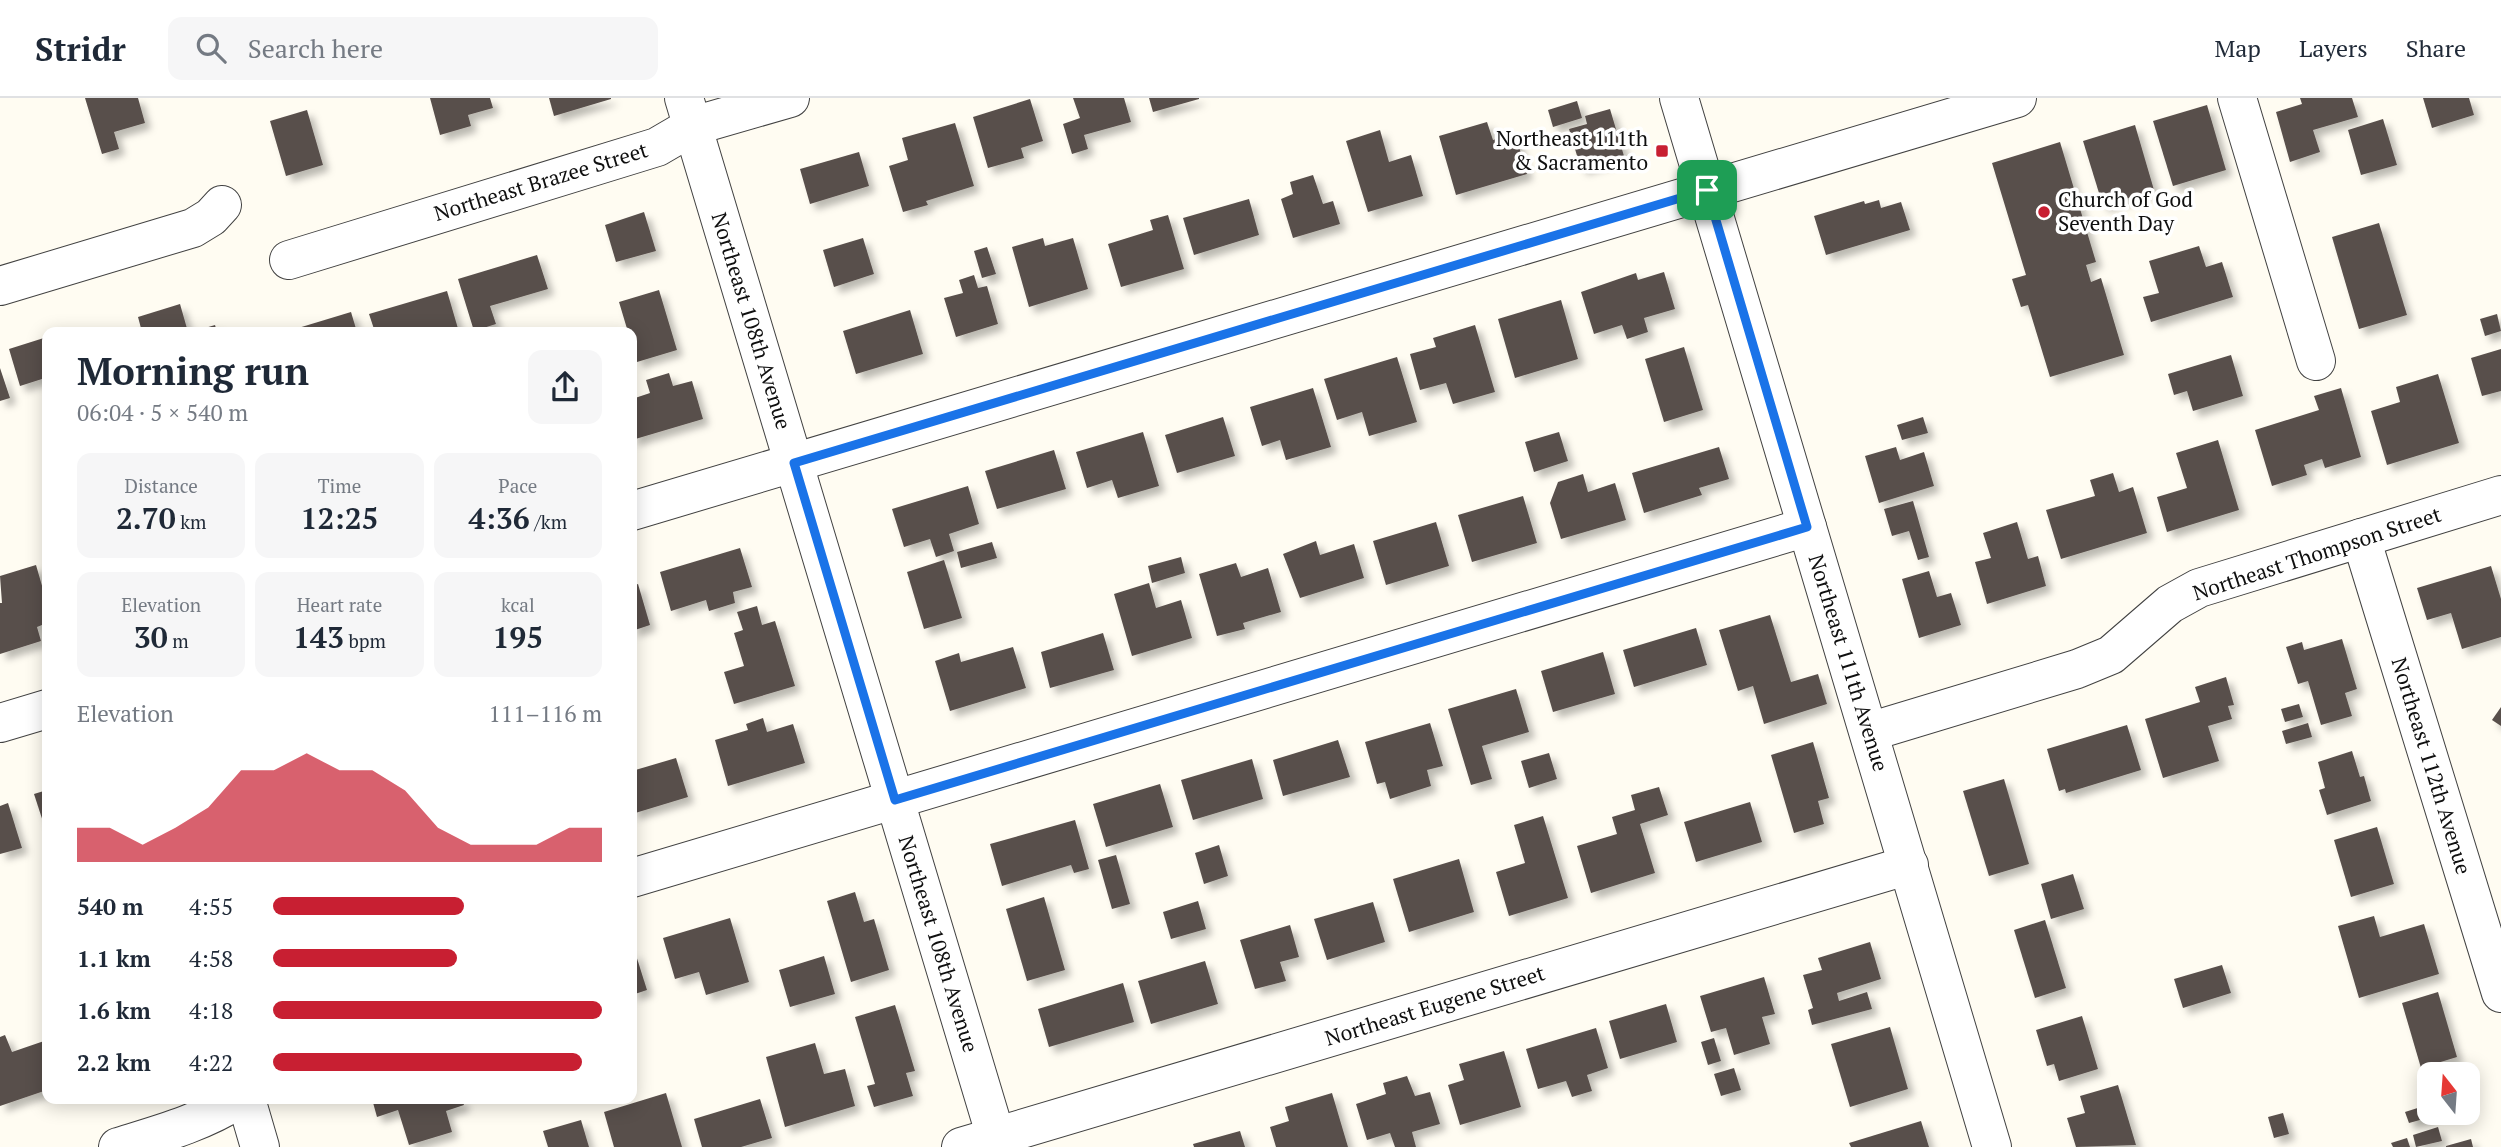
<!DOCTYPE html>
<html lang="en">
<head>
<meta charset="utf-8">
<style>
	:root { --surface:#fff; --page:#f6f6f7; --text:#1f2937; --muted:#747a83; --line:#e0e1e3; --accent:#c81f32 }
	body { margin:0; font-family:"PT Serif",serif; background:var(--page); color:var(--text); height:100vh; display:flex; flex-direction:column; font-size:26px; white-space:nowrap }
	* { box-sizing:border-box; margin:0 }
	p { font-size:23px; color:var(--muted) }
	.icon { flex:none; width:38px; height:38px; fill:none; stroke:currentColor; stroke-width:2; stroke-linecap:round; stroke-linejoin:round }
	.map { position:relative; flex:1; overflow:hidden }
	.sheet { position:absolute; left:42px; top:229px; width:595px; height:777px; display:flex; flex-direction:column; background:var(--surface); border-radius:14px; box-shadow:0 4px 18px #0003 }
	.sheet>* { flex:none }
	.needle { width:46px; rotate:343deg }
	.controls { position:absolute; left:2417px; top:964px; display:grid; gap:14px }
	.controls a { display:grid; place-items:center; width:63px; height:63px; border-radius:14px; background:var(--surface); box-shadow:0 4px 18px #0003; font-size:35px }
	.pin { position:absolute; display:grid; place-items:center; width:60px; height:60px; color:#fff; margin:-30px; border-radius:14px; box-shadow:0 4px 10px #0006 }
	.round { display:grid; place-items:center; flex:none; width:74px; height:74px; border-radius:14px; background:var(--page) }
	.head { display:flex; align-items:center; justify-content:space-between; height:119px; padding:0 35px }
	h1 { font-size:38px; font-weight:800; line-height:52px }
	.figures { display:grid; grid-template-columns:repeat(3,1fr); gap:10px; height:119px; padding:7px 35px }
	.figures div { display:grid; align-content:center; border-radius:14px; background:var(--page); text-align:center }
	.figures b { font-size:30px; font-weight:800 }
	.figures small { font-size:19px; font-weight:400 }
	.figures p { font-size:19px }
	.chart { height:196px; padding:14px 35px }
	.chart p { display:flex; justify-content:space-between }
	.chart svg { width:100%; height:126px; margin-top:7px; fill:var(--accent); opacity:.7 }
	ul { padding:0 35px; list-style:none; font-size:23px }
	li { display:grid; grid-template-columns:112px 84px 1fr; align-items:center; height:52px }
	li i { height:18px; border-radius:9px; background:var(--accent) }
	header { display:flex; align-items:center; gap:42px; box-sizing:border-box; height:98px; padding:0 35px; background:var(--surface); border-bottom:2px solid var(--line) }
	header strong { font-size:33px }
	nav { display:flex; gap:38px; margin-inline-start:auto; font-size:24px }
	.search { width:490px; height:63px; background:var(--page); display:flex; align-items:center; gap:18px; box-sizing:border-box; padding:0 24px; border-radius:14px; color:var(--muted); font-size:26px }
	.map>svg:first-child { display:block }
	.building { fill:#594f4b; filter:url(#shadow) }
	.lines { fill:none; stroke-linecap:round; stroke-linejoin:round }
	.minor-casing { stroke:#424242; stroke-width:40 }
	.minor { stroke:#fff; stroke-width:38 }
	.route-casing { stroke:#fff; stroke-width:14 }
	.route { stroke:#1a73e8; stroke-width:9 }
	.poi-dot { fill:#c81f32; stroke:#fff; stroke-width:2.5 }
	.labels { text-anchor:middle; stroke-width:7; stroke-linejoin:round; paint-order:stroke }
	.poi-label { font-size:21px; fill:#0f0f0f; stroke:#fff; text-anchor:end }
	.street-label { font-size:21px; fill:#0f0f0f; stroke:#fff }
</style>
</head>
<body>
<header>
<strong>Stridr</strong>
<div class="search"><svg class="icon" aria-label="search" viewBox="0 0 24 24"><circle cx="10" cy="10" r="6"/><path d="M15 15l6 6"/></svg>Search here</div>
<nav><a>Map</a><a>Layers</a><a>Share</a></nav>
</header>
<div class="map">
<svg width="2501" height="1049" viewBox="0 0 2501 1049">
	<defs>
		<filter id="shadow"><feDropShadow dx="6" dy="6" stdDeviation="3.5" flood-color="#0004"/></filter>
	</defs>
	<rect width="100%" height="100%" fill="#fffcf2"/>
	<!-- building -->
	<g class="building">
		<path d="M85,0H138L145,25L114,34L119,51L102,56Z"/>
		<path d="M430,0H490L493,10L468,17L471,28L440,37Z"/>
		<path d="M549,0H611V1L554,18Z"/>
		<path d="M1073,0H1124L1131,24L1084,37L1088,51L1072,56L1063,26L1080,20Z"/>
		<path d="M1149,0H1199V1L1153,14Z"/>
		<path d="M2300,0H2352L2358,19L2313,32L2320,54L2290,64L2276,14L2302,6Z"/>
		<path d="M2423,0H2469L2474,17L2432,30Z"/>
		<path d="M1030,1L1043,43L1021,50L1024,60L988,70L973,19Z"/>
		<path d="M1577,3L1582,20L1553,29L1548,12Z"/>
		<path d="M2207,7L2226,72L2173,88L2153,23Z"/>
		<path d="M1610,11L1624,58L1581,71L1569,31L1587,26L1585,18Z"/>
		<path d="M307,12L323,67L286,78L270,23Z"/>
		<path d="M2383,21L2397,67L2361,77L2348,32Z"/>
		<path d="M1487,24L1493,42L1515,35L1527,76L1456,97L1439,38Z"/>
		<path d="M955,25L974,88L926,103L928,107L903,114L889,68L908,62L902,40Z"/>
		<path d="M2135,27L2154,92L2103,108L2083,43Z"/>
		<path d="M1380,32L1389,64L1411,57L1423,98L1368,114L1346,43Z"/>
		<path d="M2060,44L2096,164L2086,167L2091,184L2101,180L2124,257L2050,279L2028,207L2021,209L2012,181L2026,177L1992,65Z"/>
		<path d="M859,54L869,88L810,106L800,71Z"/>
		<path d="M1313,77L1323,106L1333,103L1340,126L1293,140L1281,101L1293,96L1290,84Z"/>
		<path d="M1249,101L1259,137L1194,157L1183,120Z"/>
		<path d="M1879,102L1881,110L1901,104L1910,132L1826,157L1814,118L1864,103L1865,106Z"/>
		<path d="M644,114L656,153L616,164L605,127Z"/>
		<path d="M1168,117L1184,171L1121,189L1108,146L1153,132L1150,122Z"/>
		<path d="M2379,125L2407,217L2359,231L2332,139Z"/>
		<path d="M863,140L874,176L834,189L823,152Z"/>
		<path d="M1043,140L1045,148L1073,140L1088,191L1029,209L1012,149Z"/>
		<path d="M2199,148L2206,169L2222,164L2233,199L2151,224L2143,199L2159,195L2149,163Z"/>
		<path d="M987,149L996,176L982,180L974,153Z"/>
		<path d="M537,157L548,191L490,208L496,226L474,233L458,181Z"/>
		<path d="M1664,174L1675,211L1644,220L1648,234L1627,241L1622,227L1594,236L1581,194L1636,175L1638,182Z"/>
		<path d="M974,177L978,190L987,188L998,226L956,239L944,200L963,195L959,182Z"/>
		<path d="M659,192L677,252L637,264L632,246V234H628L619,204Z"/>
		<path d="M447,193L459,234H375L369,216Z"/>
		<path d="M1561,202L1578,261L1515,280L1498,221Z"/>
		<path d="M180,206L188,234H142L138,219Z"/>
		<path d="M910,212L923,256L856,276L843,233Z"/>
		<path d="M351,214L357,234H285Z"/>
		<path d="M2497,216L2501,233L2485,238L2480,221Z"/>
		<path d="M215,227L217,234H192Z"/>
		<path d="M1475,227L1495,294L1453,306L1446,285L1420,292L1410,256L1436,249L1433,240Z"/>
		<path d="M47,239V296L42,281L20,288L9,251Z"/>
		<path d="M1684,249L1703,312L1664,324L1645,261Z"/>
		<path d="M2501,251V293L2482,298L2471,260Z"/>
		<path d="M2231,257L2243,298L2193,313L2187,293L2174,297L2168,276Z"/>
		<path d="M1397,259L1417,324L1369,338L1362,314L1337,322L1324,281Z"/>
		<path d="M0,270L10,300L0,303Z"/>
		<path d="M669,275L673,288L692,283L703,321L632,342V301L650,295L646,282Z"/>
		<path d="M2438,276L2459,345L2387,367L2371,313L2400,304L2396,289Z"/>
		<path d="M1313,290L1331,349L1286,362L1280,342L1262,348L1250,309Z"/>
		<path d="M2341,290L2361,359L2325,370L2322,361L2304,367L2307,377L2272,388L2255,332L2319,312L2314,298Z"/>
		<path d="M1223,319L1235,358L1177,375L1165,337Z"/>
		<path d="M1923,319L1928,335L1902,342L1897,327Z"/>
		<path d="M1143,334L1159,388L1118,400L1112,382L1087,390L1076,354Z"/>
		<path d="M1559,334L1568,363L1534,374L1525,344Z"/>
		<path d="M2218,342L2239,412L2167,434L2157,399L2187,390L2176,355Z"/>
		<path d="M1719,349L1729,381L1699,390L1702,397L1644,415L1632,375Z"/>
		<path d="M1896,349L1900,362L1924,354L1934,388L1879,405L1865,358Z"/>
		<path d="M1054,352L1066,391L997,411L985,373Z"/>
		<path d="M2113,375L2119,394L2133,389L2147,435L2061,461L2046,412L2095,398L2090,382Z"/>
		<path d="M1583,376L1588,394L1615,385L1626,422L1561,441L1550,405L1558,384Z"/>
		<path d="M968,388L979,426L949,436L954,453L936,459L930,441L904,449L892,411Z"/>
		<path d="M1523,398L1537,445L1472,464L1458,417Z"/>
		<path d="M1913,403L1929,459L1918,462L1909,433L1892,438L1884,411Z"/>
		<path d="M1436,424L1449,468L1386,487L1373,443Z"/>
		<path d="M2017,424L2028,461L2038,458L2046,488L1987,506L1975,464L1991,460L1983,435Z"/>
		<path d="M1316,443L1320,457L1354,446L1364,480L1300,500L1283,456Z"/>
		<path d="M992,444L997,460L961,470L957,454Z"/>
		<path d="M740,450L752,489L733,494L735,505L709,513L706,502L671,513L660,474Z"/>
		<path d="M1181,459L1185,475L1152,485L1148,468Z"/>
		<path d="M944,462L962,520L924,531L907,474Z"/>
		<path d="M1236,465L1241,479L1268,470L1281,514L1243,525L1245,531L1217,538L1199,476Z"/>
		<path d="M36,467L47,505V525L37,529L41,543L0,556V505H2L0,478Z"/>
		<path d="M2491,468L2501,501V539L2462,551L2451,515L2427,522L2417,490Z"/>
		<path d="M1929,473L1937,499L1951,495L1961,527L1919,540L1902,481Z"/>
		<path d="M1149,485L1156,510L1181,502L1192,540L1132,558L1114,496Z"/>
		<path d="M638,486L650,527L632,533V488Z"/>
		<path d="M757,508L762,527L775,523L795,588L734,606L724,574L744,568L734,535L743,532L737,514Z"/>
		<path d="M1770,517L1791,584L1818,576L1827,606L1764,626L1753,588L1738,593L1719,532Z"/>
		<path d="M1696,530L1707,567L1634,589L1623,552Z"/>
		<path d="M1103,535L1114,572L1050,590L1041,554Z"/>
		<path d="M2342,541L2357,591L2345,595L2352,618L2321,627L2308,583L2298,586L2286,549L2302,544L2304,552Z"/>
		<path d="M1013,549L1026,590L950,613L935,563L959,555L961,564Z"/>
		<path d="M1603,554L1615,596L1553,614L1541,573Z"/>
		<path d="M2226,579L2234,607L2228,608L2232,621L2208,628L2219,663L2163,680L2145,621L2200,604L2195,589Z"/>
		<path d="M1516,591L1529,634L1482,648L1492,681L1471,687L1448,611Z"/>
		<path d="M2299,606L2303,619L2285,624L2281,611Z"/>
		<path d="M2501,609V628L2492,622Z"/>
		<path d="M763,620L767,634L793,626L805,665L728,688L715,642L748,632L746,626Z"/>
		<path d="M1430,625L1443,668L1427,672L1431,688L1390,701L1385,684L1377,686L1365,644Z"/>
		<path d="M2308,625L2312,639L2286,646L2282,633Z"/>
		<path d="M2127,627L2141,672L2066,695L2065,691L2059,693L2047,651Z"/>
		<path d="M1338,642L1350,679L1283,698L1273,662Z"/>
		<path d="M1813,644L1829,700L1818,703L1824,726L1794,735L1771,657Z"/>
		<path d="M2352,653L2360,679L2364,678L2371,703L2327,717L2319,692L2325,690L2318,664Z"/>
		<path d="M1549,655L1557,681L1529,690L1521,663Z"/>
		<path d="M676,660L688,699L632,716V673Z"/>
		<path d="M1252,661L1263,701L1193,722L1181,682Z"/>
		<path d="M2004,681L2029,766L1989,778L1963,693Z"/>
		<path d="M1160,686L1173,729L1106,749L1093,706Z"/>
		<path d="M1659,689L1668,717L1640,726L1655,775L1591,795L1577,748L1617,736L1612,719L1635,712L1631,697Z"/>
		<path d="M47,692V736L34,696Z"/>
		<path d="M1750,704L1762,744L1696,764L1684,724Z"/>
		<path d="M8,705L22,750L0,756V708Z"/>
		<path d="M1543,718L1568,800L1509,818L1496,774L1525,765L1514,727Z"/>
		<path d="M1075,722L1089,771L1074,775L1071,767L1002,788L990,746Z"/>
		<path d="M2377,729L2394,786L2351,799L2334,742Z"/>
		<path d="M1219,747L1228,778L1204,786L1195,755Z"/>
		<path d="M1116,757L1130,806L1112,811L1098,762Z"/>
		<path d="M1459,761L1474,814L1409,834L1393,781Z"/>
		<path d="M2073,776L2084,811L2051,821L2041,786Z"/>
		<path d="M855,794L864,824L874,821L889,872L851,884L827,803Z"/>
		<path d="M1044,799L1065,872L1027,883L1006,811Z"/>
		<path d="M1198,803L1206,831L1171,841L1163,814Z"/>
		<path d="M1373,804L1385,844L1327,862L1314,821Z"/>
		<path d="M2374,818L2380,839L2424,826L2439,876L2359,900L2338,828Z"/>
		<path d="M730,820L749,884L706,897L699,874L675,881L663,840Z"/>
		<path d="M2045,822L2066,890L2035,900L2014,832Z"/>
		<path d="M1290,827L1299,859L1280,864L1286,883L1255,891L1240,842Z"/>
		<path d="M1870,844L1881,881L1837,895L1839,903L1867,894L1872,911L1812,927L1808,912L1813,910L1803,877L1822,872L1818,860Z"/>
		<path d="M635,854L647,892L632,897V855Z"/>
		<path d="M824,858L835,896L790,909L779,872Z"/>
		<path d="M1205,863L1218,906L1151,926L1138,883Z"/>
		<path d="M2222,867L2231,895L2183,910L2174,881Z"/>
		<path d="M1764,879L1775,916L1762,919L1770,946L1734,957L1726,930L1711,934L1700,898Z"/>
		<path d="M1123,885L1134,924L1049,949L1038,911Z"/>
		<path d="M2438,894L2457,959L2421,970L2402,905Z"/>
		<path d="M1666,906L1677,944L1620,961L1609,923Z"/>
		<path d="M895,907L915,973L906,975L913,998L874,1009L867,988L875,986L855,919Z"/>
		<path d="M2082,918L2098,971L2059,983L2054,966L2047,968L2036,932Z"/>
		<path d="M1890,929L1908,991L1850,1009L1831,946Z"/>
		<path d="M1596,930L1608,970L1587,977L1592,993L1572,999L1566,983L1538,991L1526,951Z"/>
		<path d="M5,937L12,954L47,942V992L0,1008V939Z"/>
		<path d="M1714,940L1721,963L1708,967L1701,944Z"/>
		<path d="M815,945L824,976L845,971L855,1008L785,1029L766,959Z"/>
		<path d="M1504,953L1521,1009L1460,1027L1448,987L1464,982L1459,966Z"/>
		<path d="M1734,970L1741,992L1721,998L1714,976Z"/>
		<path d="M1407,978L1415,998L1430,994L1440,1026L1412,1034L1416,1049H1395L1390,1035L1367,1042L1356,1006L1386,996L1383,985Z"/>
		<path d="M2118,987L2136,1047L2076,1049L2067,1020L2085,1015L2080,998Z"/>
		<path d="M666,995L682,1049H614L604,1014Z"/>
		<path d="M1332,995L1348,1049H1276L1270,1029L1289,1023L1285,1009Z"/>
		<path d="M372,1001H462L464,1007L446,1013L452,1034L409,1047L398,1012L377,1019Z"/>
		<path d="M760,1001L772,1040L741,1049H702L694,1021Z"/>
		<path d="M2427,1007L2431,1019L2409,1025L2405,1014Z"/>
		<path d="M2283,1015L2289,1036L2274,1040L2268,1019Z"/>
		<path d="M581,1022L589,1049H548L543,1033Z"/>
		<path d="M1921,1023L1929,1049H1851L1849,1045Z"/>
		<path d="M2438,1029L2442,1043L2416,1049L2413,1037Z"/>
		<path d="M1240,1033L1245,1049H1194L1193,1046Z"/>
		<path d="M2407,1040L2410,1049H2393L2391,1045Z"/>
		<path d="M2471,1041L2473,1049H2446V1048Z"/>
	</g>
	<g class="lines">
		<!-- minor casing -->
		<g class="minor-casing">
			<g id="minor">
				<path d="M684,0L999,1049"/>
				<path d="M1679,0L1992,1049"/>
				<path d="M2237,0L2316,263"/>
				<path d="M289,162L657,49L693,28L790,0"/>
				<path d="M0,188L193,130L211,119L222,107"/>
				<path d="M632,413L2017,0"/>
				<path d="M2361,440L2501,895"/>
				<path d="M0,625L47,611"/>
				<path d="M1869,634L2077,571L2111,557L2170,506L2199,490L2501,397"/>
				<path d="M632,780L1807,429"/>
				<path d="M246,1001L260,1049"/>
				<path d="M118,1049C160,1036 201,1025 239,1001"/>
				<path d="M961,1049L1909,767"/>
			</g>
		</g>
		<!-- minor -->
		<use href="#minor" class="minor"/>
	</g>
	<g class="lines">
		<!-- route casing -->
		<g class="route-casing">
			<path id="route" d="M1707,92L1807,429L895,702L794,365Z"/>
		</g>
		<!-- route -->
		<use href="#route" class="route"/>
	</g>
	<!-- markers -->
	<g class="poi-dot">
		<rect x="1655" y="46" width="14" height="14" rx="3.5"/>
		<circle cx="2044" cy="114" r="7"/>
	</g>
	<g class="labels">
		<!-- poi labels -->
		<g class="poi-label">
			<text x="1648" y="48">Northeast 111th<tspan x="1648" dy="24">&amp; Sacramento</tspan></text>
			<text x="2058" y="109" text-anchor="start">Church of God<tspan x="2058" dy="24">Seventh Day</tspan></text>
		</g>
		<!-- street labels -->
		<g class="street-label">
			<text transform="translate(541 84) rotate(-17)" y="7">Northeast Brazee Street</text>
			<text transform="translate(751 223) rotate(73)" y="7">Northeast 108th Avenue</text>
			<text transform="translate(2317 456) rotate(-18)" y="7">Northeast Thompson Street</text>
			<text transform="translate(1848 565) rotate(73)" y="7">Northeast 111th Avenue</text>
			<text transform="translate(2431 668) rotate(73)" y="7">Northeast 112th Avenue</text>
			<text transform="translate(938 846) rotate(73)" y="7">Northeast 108th Avenue</text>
			<text transform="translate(1435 908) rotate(-17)" y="7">Northeast Eugene Street</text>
		</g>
	</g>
</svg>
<div class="controls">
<a><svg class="needle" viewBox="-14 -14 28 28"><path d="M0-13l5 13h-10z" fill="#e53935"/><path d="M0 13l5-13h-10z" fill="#747a83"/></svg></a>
</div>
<div class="pin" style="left:1707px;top:92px;background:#1e9e55"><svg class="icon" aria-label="arrive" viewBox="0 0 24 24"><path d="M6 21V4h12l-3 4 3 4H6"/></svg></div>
<section class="sheet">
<div class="head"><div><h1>Morning run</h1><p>06:04 · 5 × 540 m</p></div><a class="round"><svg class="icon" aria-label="share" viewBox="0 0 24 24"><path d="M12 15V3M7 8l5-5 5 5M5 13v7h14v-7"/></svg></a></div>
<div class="figures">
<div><p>Distance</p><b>2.70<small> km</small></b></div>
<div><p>Time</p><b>12:25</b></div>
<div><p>Pace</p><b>4:36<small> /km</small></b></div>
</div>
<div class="figures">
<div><p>Elevation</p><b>30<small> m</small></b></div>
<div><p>Heart rate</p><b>143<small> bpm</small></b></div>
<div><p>kcal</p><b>195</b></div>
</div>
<div class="chart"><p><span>Elevation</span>111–116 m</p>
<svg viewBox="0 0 160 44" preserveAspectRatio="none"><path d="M0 44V32L10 32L20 38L30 32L40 25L50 12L60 12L70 6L80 12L90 12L100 19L110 32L120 38L130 38L140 38L150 32L160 32V44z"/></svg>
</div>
<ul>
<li><b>540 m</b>4:55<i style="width:58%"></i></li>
<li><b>1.1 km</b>4:58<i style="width:56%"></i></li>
<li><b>1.6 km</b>4:18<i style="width:100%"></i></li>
<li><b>2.2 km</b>4:22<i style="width:94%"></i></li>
</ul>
</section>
</div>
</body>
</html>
